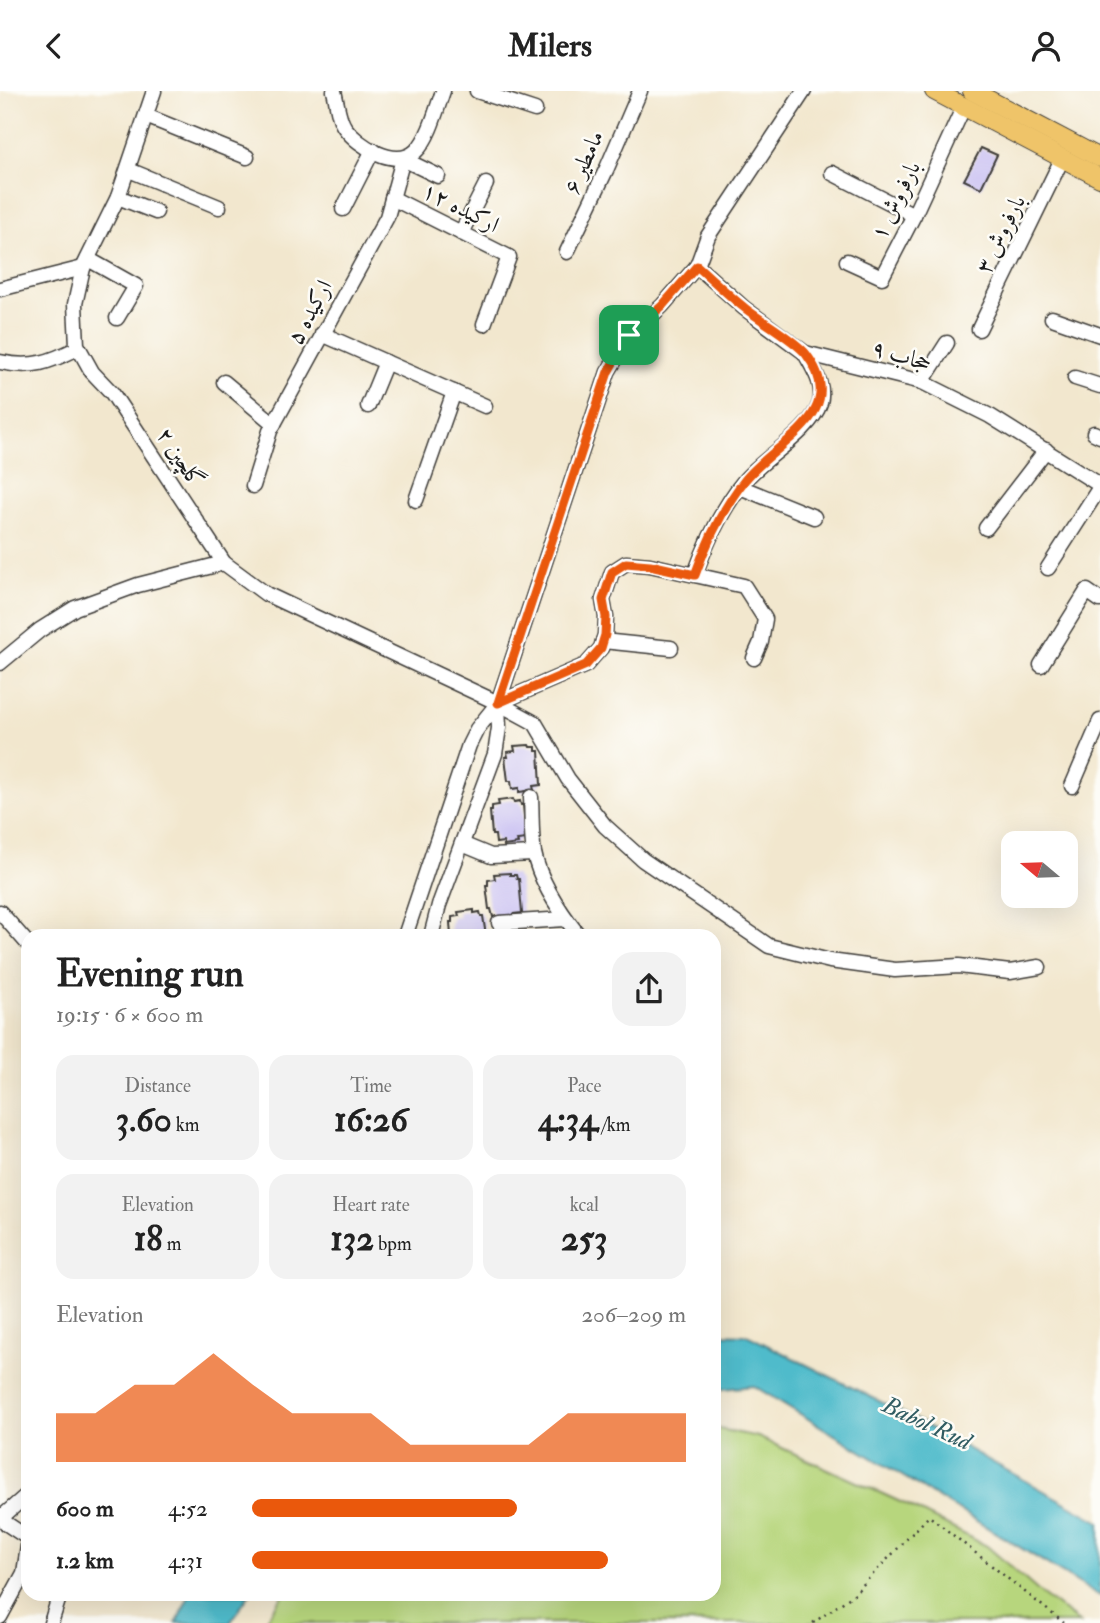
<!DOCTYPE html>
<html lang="en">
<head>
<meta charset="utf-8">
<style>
	:root { --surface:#fff; --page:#f2f2f2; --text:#222; --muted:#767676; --accent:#ea580c }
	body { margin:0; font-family:"IM FELL Double Pica",Amiri,serif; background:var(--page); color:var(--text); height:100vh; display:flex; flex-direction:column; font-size:26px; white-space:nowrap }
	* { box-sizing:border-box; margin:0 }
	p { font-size:23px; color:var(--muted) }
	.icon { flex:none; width:38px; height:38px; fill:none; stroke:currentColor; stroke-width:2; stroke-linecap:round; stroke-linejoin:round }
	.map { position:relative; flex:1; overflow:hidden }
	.panel { position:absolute; left:21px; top:838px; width:700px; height:672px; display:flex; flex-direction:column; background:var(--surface); border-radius:21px; box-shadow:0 7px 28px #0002 }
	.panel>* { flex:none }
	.needle { width:46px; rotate:289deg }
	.fabs { position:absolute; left:1001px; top:740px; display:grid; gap:14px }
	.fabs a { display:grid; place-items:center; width:77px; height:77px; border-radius:14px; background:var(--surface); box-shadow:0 7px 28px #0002; font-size:35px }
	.pin { position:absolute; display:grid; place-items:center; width:60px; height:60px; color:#fff; margin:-30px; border-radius:14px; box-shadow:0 4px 10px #0006 }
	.round { display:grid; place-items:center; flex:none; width:74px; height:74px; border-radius:21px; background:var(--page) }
	.summary { display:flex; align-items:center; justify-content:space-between; height:119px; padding:0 35px }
	h1 { font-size:38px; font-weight:800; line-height:52px }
	.figures { display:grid; grid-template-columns:repeat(3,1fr); gap:10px; height:119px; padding:7px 35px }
	.figures div { display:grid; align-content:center; border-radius:18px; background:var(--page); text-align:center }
	.figures b { font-size:35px; font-weight:800 }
	.figures small { font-size:19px; font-weight:400 }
	.figures p { font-size:19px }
	.chart { height:196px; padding:14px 35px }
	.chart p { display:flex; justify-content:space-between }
	.chart svg { width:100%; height:126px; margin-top:7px; fill:var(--accent); opacity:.7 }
	ul { padding:0 35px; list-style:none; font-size:23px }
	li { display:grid; grid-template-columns:112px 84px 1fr; align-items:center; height:52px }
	li i { height:18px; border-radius:9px; background:var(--accent) }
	header { display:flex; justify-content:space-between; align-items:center; height:91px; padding:0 35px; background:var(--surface); font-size:32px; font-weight:800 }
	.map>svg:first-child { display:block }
	.green { fill:#b7d67d; stroke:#6a794c; stroke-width:2 }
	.water { fill:#4fbbcb; stroke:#366c74; stroke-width:2 }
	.building { fill:#c5bbf2 }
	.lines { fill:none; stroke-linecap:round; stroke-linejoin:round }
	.minor-casing { stroke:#3c3a37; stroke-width:17 }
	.major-casing { stroke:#3c3a37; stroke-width:20 }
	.path { stroke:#3c3a37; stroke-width:2.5; stroke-dasharray:2 5; stroke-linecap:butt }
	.minor { stroke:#fff; stroke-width:14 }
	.major { stroke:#efc469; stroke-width:18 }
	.route-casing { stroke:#fff; stroke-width:14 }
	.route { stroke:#ea580c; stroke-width:9 }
	.labels { text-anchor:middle; stroke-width:5; stroke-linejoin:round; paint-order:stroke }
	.street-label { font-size:23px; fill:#1c1c1c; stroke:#fdfcf7 }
	.water-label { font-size:24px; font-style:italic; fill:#305c62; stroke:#fdfcf7 }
</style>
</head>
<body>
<header><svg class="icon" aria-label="back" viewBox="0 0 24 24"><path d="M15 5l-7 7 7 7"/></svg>Milers<svg class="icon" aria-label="person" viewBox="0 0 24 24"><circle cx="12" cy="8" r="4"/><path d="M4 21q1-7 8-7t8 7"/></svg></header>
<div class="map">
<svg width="1100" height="1532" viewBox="0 0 1100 1532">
	<rect width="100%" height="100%" fill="#fdfcf7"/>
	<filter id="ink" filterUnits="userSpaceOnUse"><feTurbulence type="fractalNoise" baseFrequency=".0143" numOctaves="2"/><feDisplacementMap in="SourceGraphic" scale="14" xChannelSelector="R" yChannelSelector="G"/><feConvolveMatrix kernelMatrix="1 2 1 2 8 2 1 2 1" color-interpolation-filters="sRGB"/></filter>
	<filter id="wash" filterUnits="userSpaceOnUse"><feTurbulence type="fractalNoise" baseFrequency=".00686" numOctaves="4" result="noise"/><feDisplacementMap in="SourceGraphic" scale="28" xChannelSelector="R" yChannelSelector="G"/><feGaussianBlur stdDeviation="1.57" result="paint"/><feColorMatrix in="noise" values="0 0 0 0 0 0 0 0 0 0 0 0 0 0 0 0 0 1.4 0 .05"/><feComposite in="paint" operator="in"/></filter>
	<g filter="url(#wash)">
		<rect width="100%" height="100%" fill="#f2e7ce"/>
		<!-- green -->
		<path class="green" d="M714,1337L758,1346L907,1414L987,1455L1045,1506L1080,1532H263L284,1503H714Z"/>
		<!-- water -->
		<g class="water">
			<path d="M714,1243L747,1244L909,1325L1100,1431V1505L754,1295L714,1299Z"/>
			<path d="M190,1503H250L230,1532H176Z"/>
		</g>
		<g id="blocks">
			<!-- building -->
			<g class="building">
				<path d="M981,57L997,64L981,97L964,89Z"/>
				<path d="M529,654L530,656H536V660H539L541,694L533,695L534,699L519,701V697L512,698L511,690H508L505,666H508L507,661L515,660L514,655Z"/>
				<path d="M513,708L514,711L520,710L521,714H523L526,748L517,749L518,753L504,755L503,751L496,752L495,744H492L490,720H492V715L499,714L498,710Z"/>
				<path d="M510,782V784H516L517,788H519L522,822L514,823V827L500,829L499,825L493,826L491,818H489L486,794H488V789L495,788L494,783Z"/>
				<path d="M474,819V822L480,821L481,825H483L486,845H451L450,831H452V826L459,825L458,821Z"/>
			</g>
		</g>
	</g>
	<g filter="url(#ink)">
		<use href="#blocks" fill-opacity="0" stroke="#3c3a37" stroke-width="2"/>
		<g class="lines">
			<!-- minor casing -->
			<g class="minor-casing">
				<g id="minor">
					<path d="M154,0L118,106L83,177L75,213L77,254L92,281L112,302L224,472L266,503L498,612L535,632L568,688L605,735L643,769L769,855L830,870L895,879L959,875L1010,881L1039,876"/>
					<path d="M334,0C337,11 338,28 345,37C358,55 396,79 416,60C429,48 437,17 443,0"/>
					<path d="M477,0L535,19"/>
					<path d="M146,25L247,66"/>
					<path d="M129,79L219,116"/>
					<path d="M832,82L914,124"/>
					<path d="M118,106L156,121"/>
					<path d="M392,107L509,166L484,233"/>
					<path d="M343,118L373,59"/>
					<path d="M461,142L486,93"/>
					<path d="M567,161L607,77L640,0"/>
					<path d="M88,168L136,195L117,227"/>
					<path d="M847,170L882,186L914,124L964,15"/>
					<path d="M697,175L744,217L805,262L922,291L990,325L1100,394"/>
					<path d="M0,198L83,177"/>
					<path d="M1052,227L1100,244"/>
					<path d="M979,238L1062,68"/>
					<path d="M322,243L485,315"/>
					<path d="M0,271C32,278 50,271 78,257"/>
					<path d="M1075,287L1100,295"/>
					<path d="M224,291L274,333"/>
					<path d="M922,291L947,252"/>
					<path d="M368,315L386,271"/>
					<path d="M1094,342L1100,345"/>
					<path d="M253,395L270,340L387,126L403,68L438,85"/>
					<path d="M740,396L814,426"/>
					<path d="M416,409L454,301"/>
					<path d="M986,437L1046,359"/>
					<path d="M1048,477L1100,396"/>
					<path d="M695,483C707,450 722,417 745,389C764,366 811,341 820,312C825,293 813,278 805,262"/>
					<path d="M603,550L671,557"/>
					<path d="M0,572L40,539L75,517L138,494L224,472"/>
					<path d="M1041,574L1087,500L1100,509"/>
					<path d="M498,612L586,574L601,557L605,544L606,526L603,509L612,481L626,472L650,474L744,495L765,528L761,551L754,567"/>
					<path d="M1072,695L1100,630"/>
					<path d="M531,706C532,724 531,744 534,762C540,792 561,822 579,845"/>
					<path d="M462,753L491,765L534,763"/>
					<path d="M0,821L28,853"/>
					<path d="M499,832L566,828"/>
					<path d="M405,845L469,654L477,638L498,612L608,281L630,244L662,215L697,175L708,145L804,0"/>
					<path d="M431,845L439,814L495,663L499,637L498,612"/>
					<path d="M0,1424L7,1433L28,1447"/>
					<path d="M2,1426L28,1403"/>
					<path d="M0,1526L24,1482L28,1455"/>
					<path d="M51,1532L60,1503"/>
				</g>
			</g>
			<!-- major casing -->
			<g class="major-casing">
				<g id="major">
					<path d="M934,0L1100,87"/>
					<path d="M972,0L1100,67"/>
				</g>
			</g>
			<!-- path -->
			<path class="path" d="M813,1532L853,1504L929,1425L1064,1532"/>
			<!-- minor -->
			<use href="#minor" class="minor"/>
			<!-- major -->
			<use href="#major" class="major"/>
		</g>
	</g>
	<g class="lines" filter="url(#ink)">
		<!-- route casing -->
		<g class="route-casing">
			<path id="route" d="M697,175C713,189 729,205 746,218C760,229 796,250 806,263C852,323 776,350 745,389C722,418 707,450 695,484L650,474L626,472L612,481L603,509L606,526L605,544L601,557L586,574L498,612L608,281L629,244L662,215Z"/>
		</g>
		<!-- route -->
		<use href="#route" class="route"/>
	</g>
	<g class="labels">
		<!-- street labels -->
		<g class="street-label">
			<text transform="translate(583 71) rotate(-66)" y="8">مامطیر ۶</text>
			<text transform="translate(895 109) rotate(-64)" y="8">بارفروش ۱</text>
			<text transform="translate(461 116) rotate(27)" y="8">ارکیده ۱۲</text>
			<text transform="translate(1000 143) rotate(-64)" y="8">بارفروش ۳</text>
			<text transform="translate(309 221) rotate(-62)" y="8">ارکیده ۵</text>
			<text transform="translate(902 264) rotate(16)" y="8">حجاب ۹</text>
			<text transform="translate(181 366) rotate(57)" y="8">گلچین ۲</text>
		</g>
		<!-- water labels -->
		<g class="water-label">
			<text transform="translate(927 1332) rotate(25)" y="8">Babol Rud</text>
		</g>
	</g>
</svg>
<div class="fabs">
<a><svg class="needle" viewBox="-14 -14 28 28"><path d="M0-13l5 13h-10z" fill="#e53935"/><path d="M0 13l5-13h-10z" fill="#767676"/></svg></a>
</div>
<div class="pin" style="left:629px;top:244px;background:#1e9e55"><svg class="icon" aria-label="arrive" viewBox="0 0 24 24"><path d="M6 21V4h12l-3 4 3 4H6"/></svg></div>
<section class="panel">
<div class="summary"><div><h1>Evening run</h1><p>19:15 · 6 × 600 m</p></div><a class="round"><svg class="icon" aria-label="share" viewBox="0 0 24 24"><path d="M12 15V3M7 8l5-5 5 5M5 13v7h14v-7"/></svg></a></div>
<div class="figures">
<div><p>Distance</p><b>3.60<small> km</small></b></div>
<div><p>Time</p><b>16:26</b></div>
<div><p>Pace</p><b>4:34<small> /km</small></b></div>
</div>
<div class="figures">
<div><p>Elevation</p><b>18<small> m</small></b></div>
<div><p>Heart rate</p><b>132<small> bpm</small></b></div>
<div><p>kcal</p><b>253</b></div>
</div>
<div class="chart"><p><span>Elevation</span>206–209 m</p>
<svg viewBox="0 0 160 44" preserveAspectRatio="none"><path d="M0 44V27L10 27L20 17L30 17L40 6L50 17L60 27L70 27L80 27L90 38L100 38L110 38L120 38L130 27L140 27L150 27L160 27V44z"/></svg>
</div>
<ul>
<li><b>600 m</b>4:52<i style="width:61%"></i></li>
<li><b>1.2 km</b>4:31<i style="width:82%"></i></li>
</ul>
</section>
</div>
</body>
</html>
